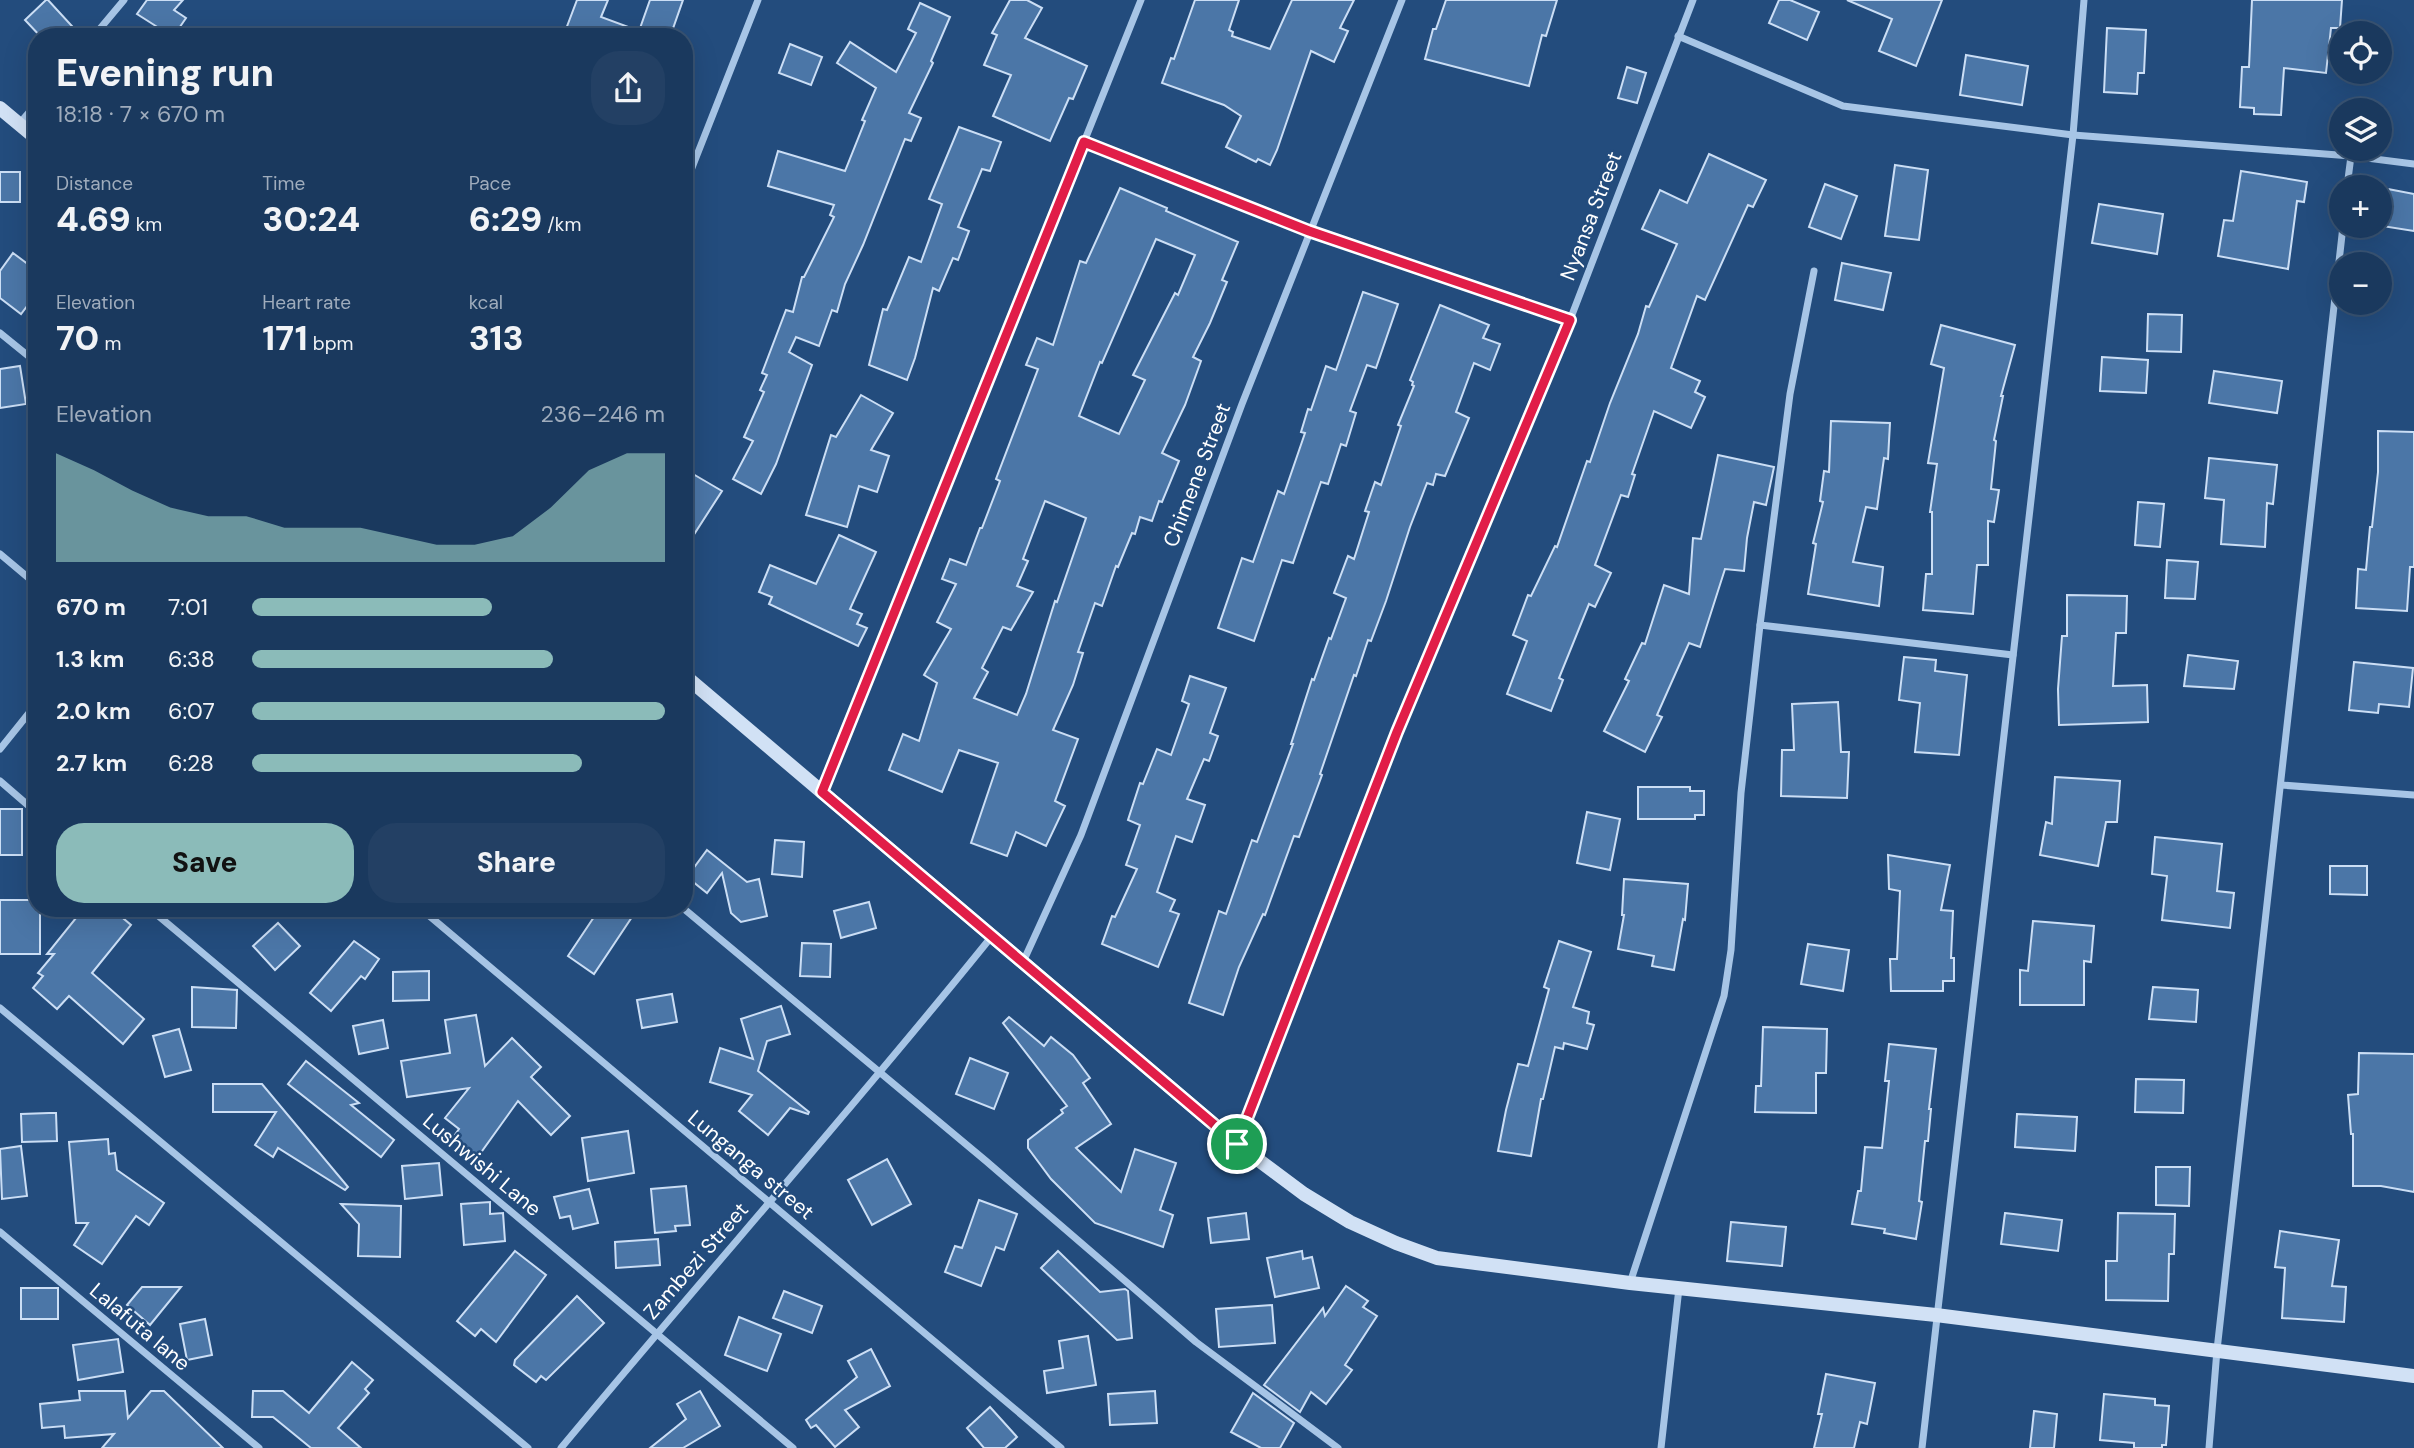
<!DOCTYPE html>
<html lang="en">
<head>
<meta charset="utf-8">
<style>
	:root { --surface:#1a395e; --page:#234064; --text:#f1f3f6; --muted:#9facbc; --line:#385373; --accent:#8bbbb9 }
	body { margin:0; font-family:"DM Sans",sans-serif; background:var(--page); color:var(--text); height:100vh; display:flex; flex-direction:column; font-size:26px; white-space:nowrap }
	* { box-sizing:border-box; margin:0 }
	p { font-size:23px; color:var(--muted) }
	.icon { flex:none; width:38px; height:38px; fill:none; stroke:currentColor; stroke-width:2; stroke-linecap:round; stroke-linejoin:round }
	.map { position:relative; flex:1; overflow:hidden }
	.details { position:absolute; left:28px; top:28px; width:665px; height:889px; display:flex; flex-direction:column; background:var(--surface); border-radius:28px; box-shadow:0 7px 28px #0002,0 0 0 2px var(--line) }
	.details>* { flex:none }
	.controls { position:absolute; left:2329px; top:21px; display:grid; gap:14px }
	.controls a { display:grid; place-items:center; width:63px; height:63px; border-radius:50%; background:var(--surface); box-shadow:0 7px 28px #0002,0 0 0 2px var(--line); font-size:35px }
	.pin { position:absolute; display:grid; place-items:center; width:60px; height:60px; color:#fff; margin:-30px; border:4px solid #fff; border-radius:50%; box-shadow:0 2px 7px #0007 }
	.round { display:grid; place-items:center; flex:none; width:74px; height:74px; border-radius:28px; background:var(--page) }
	.overview { display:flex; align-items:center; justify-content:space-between; height:119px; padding:0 28px }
	h1 { font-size:38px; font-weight:800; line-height:52px }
	.figures { display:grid; grid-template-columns:repeat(3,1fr); gap:10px; height:119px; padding:7px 28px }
	.figures div { display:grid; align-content:center }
	.figures b { font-size:35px; font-weight:800 }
	.figures small { font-size:19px; font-weight:400 }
	.figures p { font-size:19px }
	.chart { height:196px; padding:14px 28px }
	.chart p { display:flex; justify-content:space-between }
	.chart svg { width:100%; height:126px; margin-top:7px; fill:var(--accent); opacity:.7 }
	.button { display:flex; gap:14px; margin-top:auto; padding:14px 28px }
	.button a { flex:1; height:80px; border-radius:28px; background:var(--accent); color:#111; font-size:28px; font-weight:800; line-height:80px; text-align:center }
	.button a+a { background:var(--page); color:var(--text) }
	ul { padding:0 28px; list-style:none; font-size:23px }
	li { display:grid; grid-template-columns:112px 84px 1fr; align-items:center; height:52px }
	li i { height:18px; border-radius:9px; background:var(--accent) }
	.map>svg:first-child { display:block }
	.building { fill:#4b76a7; stroke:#cbdef5; stroke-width:2; fill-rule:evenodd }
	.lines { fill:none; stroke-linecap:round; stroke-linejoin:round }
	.street { stroke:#a7c5e6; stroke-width:7 }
	.secondary { stroke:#d1e1f5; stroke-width:14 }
	.route-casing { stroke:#fff; stroke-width:14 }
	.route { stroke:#e11d48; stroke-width:9 }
	.labels { text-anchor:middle; stroke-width:5; stroke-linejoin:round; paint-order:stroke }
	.street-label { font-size:21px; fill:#fff; stroke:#234c7d }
</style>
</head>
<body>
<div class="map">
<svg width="2414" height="1448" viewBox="0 0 2414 1448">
	<rect width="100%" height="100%" fill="#234c7d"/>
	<!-- building -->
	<g class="building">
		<path d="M46,0H48L82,37H41L25,20Z"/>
		<path d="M147,0H183L174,10L186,18L173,37L137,14Z"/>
		<path d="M577,0H608L601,17L639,31L650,0H683L670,37H563Z"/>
		<path d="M1010,0H1027L1042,8L1025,38L1087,66L1073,99L1069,98L1050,141L993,116L1011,75L984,65L997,35L992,33Z"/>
		<path d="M1195,0H1239L1229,30L1233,32L1232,36L1270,49L1292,0H1354L1340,28L1348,31L1334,62L1311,51L1277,150L1270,165L1258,159L1256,162L1226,147L1241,116L1224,105L1162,83L1171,58L1174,59Z"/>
		<path d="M1446,0H1557L1546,36L1542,35L1529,86L1425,59L1433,29H1436Z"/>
		<path d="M1779,0H1790L1819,12L1807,40L1769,23Z"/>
		<path d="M1847,0H1942L1916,66L1879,51L1892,19Z"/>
		<path d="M2252,0H2342L2340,28H2331L2326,73L2284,68L2281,115L2254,114V108L2240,107L2242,67H2249Z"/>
		<path d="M920,3L950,17L931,61L933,63L909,113L921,118L911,141L905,139L863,245L845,284L837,312L832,310L819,346L796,337L789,352L812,365L776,464L761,494L733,479L753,441L744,437L764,392L760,390L767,375L762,373L786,310L793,312L802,277H804L834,217L830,215L834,205L768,186L778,151L845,171L865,121L862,120L876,88L837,63L850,42L896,72L916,33L908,29Z"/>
		<path d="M2107,28L2146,30L2144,73H2138L2137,94L2104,92Z"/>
		<path d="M790,44L822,57L811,85L779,73Z"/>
		<path d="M1966,55L2028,66L2022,105L1960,95Z"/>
		<path d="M1627,67L1646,73L1637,103L1618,98Z"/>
		<path d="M959,127L1001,142L990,171L982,169L958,227L969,231L958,260L953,258L939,291L933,288L915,358L907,380L869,365L883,309L887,310L909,257L921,262L942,204L929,199Z"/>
		<path d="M1709,154L1766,180L1753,207L1748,205L1705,300L1697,296L1671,368L1700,381L1695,392L1705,397L1691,428L1654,411L1632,474L1635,475L1628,497L1621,495L1595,565L1611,573L1595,607L1589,604L1559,678L1563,680L1551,711L1507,694L1527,641L1513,635L1528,595L1531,596L1555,546L1557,547L1587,461L1590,462L1610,403L1638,334L1646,306L1649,307L1677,244L1642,229L1660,190L1687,203Z"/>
		<path d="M1895,165L1928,170L1919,240L1885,236Z"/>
		<path d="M2241,171L2307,182L2304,202L2297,201L2288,269L2218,256L2224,220L2233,221Z"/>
		<rect x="0" y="172" width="20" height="30"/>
		<path d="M1825,184L1857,196L1841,239L1809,227Z"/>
		<path d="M1120,188L1167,208L1166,211L1238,242L1222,280L1227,282L1210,323L1193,357L1201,361L1185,405L1162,453L1179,461L1162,502L1159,501L1152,521L1140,517L1135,534L1132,533L1118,567L1116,566L1102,606L1095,603L1078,652L1083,653L1073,685L1053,730L1078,739L1055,801L1065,806L1046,846L1016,832L1007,856L971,843L998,763L959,750L942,792L889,770L903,734L919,741L937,683L924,675L951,629L937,622L956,584L942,579L950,559L966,565L980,528H982L1000,481L996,479L1038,369L1026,365L1037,338L1053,345L1080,261L1086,263ZM1156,239L1195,255L1178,295L1175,293L1133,375L1145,380L1119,434L1079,416L1100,362L1102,363ZM1045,501L1086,518L1057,602L1055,601L1026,694L1017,715L974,698L988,672L982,668L1003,627L1011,630L1033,592L1017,586L1028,561L1023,559Z"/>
		<path d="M2388,189L2414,194V231L2382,226Z"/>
		<path d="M2099,204L2163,214L2157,254L2092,243Z"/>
		<path d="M13,253L37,271V293L21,314L0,298V271Z"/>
		<path d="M1842,263L1891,273L1883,310L1835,300Z"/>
		<path d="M1363,292L1398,304L1376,368L1367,365L1350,411L1356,413L1346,446L1341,444L1328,484L1321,482L1293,563L1282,560L1254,641L1218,628L1242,558L1253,562L1278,491L1284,494L1305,433L1301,432L1308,409L1311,410L1326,366L1336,370Z"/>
		<path d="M1440,305L1489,325L1483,338L1500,344L1490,370L1474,363L1456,412L1469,418L1445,476L1436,474L1433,485L1427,483L1410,527L1386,601L1371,641L1368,640L1356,676L1354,675L1320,774L1322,775L1299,837L1294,836L1265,915L1263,914L1239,967L1223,1015L1189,1003L1219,911L1226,914L1252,840L1257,842L1293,744H1291L1312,679L1314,680L1329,638L1331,639L1346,598L1334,593L1348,556L1354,559L1369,512L1365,511L1375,482L1381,485L1401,426L1398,425L1414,386L1412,385L1413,382L1410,380Z"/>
		<path d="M2148,314L2182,315L2181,352L2147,351Z"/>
		<path d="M1941,325L2015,345L2001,396H2003L1994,440L1996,441L1991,489L1999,490L1994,522L1988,521V565H1977L1973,614L1923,610L1926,574H1932V512H1930L1937,464L1928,463L1944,368L1931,364Z"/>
		<path d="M2102,357L2148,360L2146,393L2100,391Z"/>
		<path d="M20,366L26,404L0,408V369Z"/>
		<path d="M2214,371L2282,381L2277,413L2209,403Z"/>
		<path d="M861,395L893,413L871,450L889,456L877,492L859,486L847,527L806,515L831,435L836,437Z"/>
		<path d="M1831,421L1890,423L1888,459L1884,458L1877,509L1866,507L1853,562L1883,567L1879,606L1808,594L1816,544L1813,543L1823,502L1820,501L1824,471L1829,472Z"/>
		<path d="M2378,431L2414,432V567H2410L2407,611L2356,608L2358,569L2366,570L2370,527H2372L2378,472Z"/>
		<path d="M1718,455L1774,467L1766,505L1754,502L1747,538L1744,571L1725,569L1700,647L1689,643L1657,715L1662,717L1645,752L1604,731L1629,681L1625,679L1642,643L1645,644L1664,585L1689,594L1693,538L1701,539Z"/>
		<path d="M2209,458L2277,465L2273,504L2267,503L2265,547L2221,544L2224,500L2205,498Z"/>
		<path d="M693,474L722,491L684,550V488Z"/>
		<path d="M2138,502L2164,504L2160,547L2135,545Z"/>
		<path d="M839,535L876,552L850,609L862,614L857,624L867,628L858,646L769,604L772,597L759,592L770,565L816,584Z"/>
		<path d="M2167,560L2198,562L2195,599L2165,598Z"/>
		<path d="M2067,595L2127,596L2126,633H2116L2113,686L2147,685L2148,722L2059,725L2058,689L2062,636H2067Z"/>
		<path d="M2188,655L2238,661L2234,689L2184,686Z"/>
		<path d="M1904,657L1936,660L1935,671L1967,675L1959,755L1915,752L1920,703L1899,700Z"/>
		<path d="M2354,662L2413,668L2409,707L2379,704L2378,713L2349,710Z"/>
		<path d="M1190,676L1226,688L1210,733L1218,736L1209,761L1204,759L1187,799L1205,805L1192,842L1176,836L1157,892L1175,900L1170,911L1179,914L1158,967L1102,944L1112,916L1115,917L1137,869L1126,865L1140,825L1128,820L1140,783L1143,784L1157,749L1171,755L1189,704L1182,701Z"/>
		<path d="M1838,702L1841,752H1849L1847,798L1781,796L1782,750H1794L1792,704Z"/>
		<path d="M2055,777L2120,781L2117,822H2106L2098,866L2040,855L2046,822L2052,824Z"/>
		<path d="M1638,787H1690V791H1704V815H1695V819H1638Z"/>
		<rect x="0" y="809" width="22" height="46"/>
		<path d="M1587,812L1620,819L1610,870L1577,863Z"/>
		<path d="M2155,837L2222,844L2217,891L2234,893L2230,928L2162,920L2167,876L2152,874Z"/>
		<path d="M775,840L804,842L802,877L772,874Z"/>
		<path d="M707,850L747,882L759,879L767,916L741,922L731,913L722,873L707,893L687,877Z"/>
		<path d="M1888,855L1950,865L1941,910L1953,911L1951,958H1954V981H1943V991H1891L1890,959H1897L1900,891L1889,889Z"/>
		<path d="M2330,866H2367V895L2330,894Z"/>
		<path d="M1624,879L1688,884L1685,920L1683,919L1674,970L1652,966L1654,956L1618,949L1624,915H1622Z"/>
		<path d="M0,900H37V908H40V954H0Z"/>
		<path d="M869,902L876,928L841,938L834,911Z"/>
		<path d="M84,908H111L131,925L92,973L144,1019L123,1044L69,996L57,1009L33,988L43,976L38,973L54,954H47Z"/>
		<path d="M600,908H638L594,974L568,956Z"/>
		<path d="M2033,921L2094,926L2091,962L2084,961V1005H2020V970L2028,971Z"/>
		<path d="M278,923L300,946L275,970L253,946Z"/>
		<path d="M354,941L379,959L365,979L361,976L331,1011L310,993Z"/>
		<path d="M1559,941L1591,952L1573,1007L1589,1012L1587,1023L1594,1025L1587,1049L1564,1043L1563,1049L1555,1047L1543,1099H1541L1531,1156L1498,1151L1506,1110L1518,1064L1528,1066L1549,989L1544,987Z"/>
		<path d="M802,943L831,944L830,977L800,976Z"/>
		<path d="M1808,944L1849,950L1843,991L1801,984Z"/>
		<path d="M429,971V1000L393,1001V972Z"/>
		<path d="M192,987L237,990L236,1028L192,1027Z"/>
		<path d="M2153,987L2198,990L2196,1022L2149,1019Z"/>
		<path d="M672,994L677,1022L642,1028L637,1000Z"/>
		<path d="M781,1006L790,1034L767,1041L758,1071L809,1112L808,1114L790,1108L768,1135L739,1111L752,1095L710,1082L720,1048L753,1059L741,1019Z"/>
		<path d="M476,1015L485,1066L512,1038L541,1067L531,1077L570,1116L551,1135L518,1101L477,1158L452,1139L459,1129L445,1118L469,1088L407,1097L401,1061L450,1053L445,1020Z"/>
		<path d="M1009,1017L1044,1046L1051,1037L1073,1055L1090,1078L1083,1083L1111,1124L1076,1148L1121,1192L1135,1149L1176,1163L1160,1210L1173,1215L1163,1247L1095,1223L1051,1179L1028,1148V1140L1063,1113L1061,1110L1067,1106L1003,1023Z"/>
		<path d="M383,1020L388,1048L359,1054L353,1026Z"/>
		<path d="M1763,1027L1827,1029L1826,1073H1816V1113L1755,1112L1756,1086H1761Z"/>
		<path d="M179,1029L191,1070L165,1077L153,1036Z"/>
		<path d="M1889,1044L1936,1049L1929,1109H1931L1928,1141H1925L1919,1201L1922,1202L1916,1239L1884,1233L1885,1229L1852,1224L1858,1191H1861L1865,1147L1882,1148L1889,1081H1885Z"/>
		<path d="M2359,1053L2414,1054V1192L2381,1186H2353V1134H2351L2348,1095L2358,1094Z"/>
		<path d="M970,1058L1008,1073L994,1109L956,1094Z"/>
		<path d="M306,1061L359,1103L351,1105L394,1140L381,1157L288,1084Z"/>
		<path d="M2136,1079L2184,1080L2183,1113L2135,1112Z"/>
		<path d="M213,1084H262L348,1187L345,1190L278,1148L273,1157L255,1145L276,1112H213Z"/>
		<path d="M49,1113H56L57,1141L22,1142L21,1114Z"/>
		<path d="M2017,1114L2077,1117L2075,1151L2015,1147Z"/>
		<path d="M628,1131L634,1173L588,1181L582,1138Z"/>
		<path d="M108,1139L109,1154L115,1153L117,1170L164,1203L149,1225L136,1216L102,1264L74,1245L88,1223H76L69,1142Z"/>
		<path d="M21,1146L27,1196L2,1199L0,1149Z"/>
		<path d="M887,1159L911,1204L872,1225L848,1180Z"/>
		<path d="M439,1163L442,1195L405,1199L402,1166Z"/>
		<path d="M2156,1167H2190L2189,1206L2156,1205Z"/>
		<path d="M686,1186L690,1225L675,1226L676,1231L655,1233L651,1189Z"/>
		<path d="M589,1189L598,1223L573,1229L570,1216L560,1218L554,1197Z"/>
		<path d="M979,1200L1017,1214L1004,1250L996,1247L981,1286L945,1272L955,1246L962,1248Z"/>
		<path d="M490,1202V1214L503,1213L505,1241L464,1245L461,1204Z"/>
		<path d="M341,1204L401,1206L400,1257L358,1256L359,1224Z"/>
		<path d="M1246,1213L1249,1239L1211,1243L1208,1218Z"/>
		<path d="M2005,1213L2062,1220L2058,1251L2001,1244Z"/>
		<path d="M2118,1213L2175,1214L2174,1254H2169L2168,1301L2106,1300V1261H2117Z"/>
		<path d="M1731,1222L1786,1227L1782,1266L1727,1261Z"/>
		<path d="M2280,1231L2339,1240L2332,1286L2346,1287L2344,1322L2282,1318L2285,1268L2275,1267Z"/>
		<path d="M658,1239L660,1265L616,1268L615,1242Z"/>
		<path d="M515,1251L546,1275L496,1342L481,1329L475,1336L457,1321Z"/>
		<path d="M1058,1251L1100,1292L1125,1289L1128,1291L1132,1338L1117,1340L1041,1268Z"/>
		<path d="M1302,1251L1303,1259L1312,1257L1319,1288L1275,1297L1267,1258Z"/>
		<path d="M1346,1286L1368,1301L1363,1307L1377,1316L1345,1365L1352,1370L1326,1404L1311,1392L1300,1412L1264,1385L1323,1308L1325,1316Z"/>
		<path d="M142,1287H181L150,1325L127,1305Z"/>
		<rect x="21" y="1288" width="37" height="31"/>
		<path d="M784,1291L822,1306L812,1333L773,1318Z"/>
		<path d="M577,1296L604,1323L546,1380L541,1376L536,1382L514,1365L515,1360Z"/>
		<path d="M1272,1305L1275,1343L1219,1347L1216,1309Z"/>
		<path d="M739,1317L781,1334L767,1371L725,1355Z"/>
		<path d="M205,1319L212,1355L187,1360L180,1324Z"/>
		<path d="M1088,1336L1096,1385L1047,1393L1044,1371L1063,1368L1059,1341Z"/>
		<path d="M118,1339L123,1372L78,1380L73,1345Z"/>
		<path d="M871,1349L890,1386L845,1410L859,1427L835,1447L816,1425L811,1428L806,1420L857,1377L848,1361Z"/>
		<path d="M352,1362L373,1380L365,1389L369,1393L338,1428L361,1448H311L273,1417H252L253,1391H283L309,1413Z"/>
		<path d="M1826,1374L1875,1383L1867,1424L1860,1422L1854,1448H1814L1822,1414H1818Z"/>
		<path d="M79,1391H125L128,1418L151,1391H164L223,1448H102L114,1434L65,1438L64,1426L42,1428L40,1404L80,1400Z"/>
		<path d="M700,1391L720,1426L683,1448H650L686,1419L677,1404Z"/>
		<path d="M1155,1391L1157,1423L1110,1425L1108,1394Z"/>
		<path d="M1253,1393L1294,1423L1280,1448H1261L1231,1432Z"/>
		<path d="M2104,1394L2155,1399V1405L2169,1406L2166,1445H2162V1448H2134V1443L2100,1440Z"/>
		<path d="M990,1407L1017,1437L1005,1448H984L967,1428Z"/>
		<path d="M2034,1411L2057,1414L2054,1448H2030Z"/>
	</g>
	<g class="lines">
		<!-- street -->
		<g class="street">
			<path d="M1678,36L1843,106L2073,135L2351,156L2414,164"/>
			<path d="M93,37L124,0"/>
			<path d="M19,124L37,103"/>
			<path d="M1084,142L1309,231L1570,320"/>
			<path d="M2347,187L2351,156"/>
			<path d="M684,188L758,0"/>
			<path d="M0,333L37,363"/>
			<path d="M0,554L37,585"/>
			<path d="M1760,625L2013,655"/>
			<path d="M0,749L37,703"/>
			<path d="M0,781L37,813"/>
			<path d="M2281,785L2414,795"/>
			<path d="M823,792L1141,0"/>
			<path d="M149,908L793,1448"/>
			<path d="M420,908L1061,1448"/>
			<path d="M683,908L986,1161L1196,1342L1338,1448"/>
			<path d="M1023,962L1081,835L1242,404L1402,0"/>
			<path d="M0,1008L528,1448"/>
			<path d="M1238,1144L1397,732L1570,320L1693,0"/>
			<path d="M0,1232L259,1448"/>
			<path d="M1630,1283L1724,996L1731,950L1741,793L1760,625L1790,394L1814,271"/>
			<path d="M561,1448C704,1276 852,1110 992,936"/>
			<path d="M1661,1448L1679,1288"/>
			<path d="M1922,1448L2073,135L2084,0"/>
			<path d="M2209,1448L2217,1350L2343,226"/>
		</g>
		<!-- secondary -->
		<g class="secondary">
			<path d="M0,108L37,139"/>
			<path d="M684,675L1237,1144L1304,1194L1350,1222L1396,1243L1437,1258L1630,1283L1936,1315L2414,1376"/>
		</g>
	</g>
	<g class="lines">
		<!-- route casing -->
		<g class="route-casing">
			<path id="route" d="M1084,142L1309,231L1570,320L1397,732L1237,1144L822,792Z"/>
		</g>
		<!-- route -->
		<use href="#route" class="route"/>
	</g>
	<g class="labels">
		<!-- street labels -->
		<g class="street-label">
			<text transform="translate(1591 216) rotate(-69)" y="7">Nyansa Street</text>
			<text transform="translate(1197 475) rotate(-69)" y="7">Chimene Street</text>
			<text transform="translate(482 1165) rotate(40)" y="7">Lushwishi Lane</text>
			<text transform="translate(751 1165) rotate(40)" y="7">Lunganga street</text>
			<text transform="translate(696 1261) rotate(-49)" y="7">Zambezi Street</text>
			<text transform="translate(140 1327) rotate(40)" y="7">Lalafuta lane</text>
		</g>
	</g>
</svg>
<div class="controls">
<a><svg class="icon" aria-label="locate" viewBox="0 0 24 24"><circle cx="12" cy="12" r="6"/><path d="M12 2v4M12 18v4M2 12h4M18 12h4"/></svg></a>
<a><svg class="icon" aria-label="layers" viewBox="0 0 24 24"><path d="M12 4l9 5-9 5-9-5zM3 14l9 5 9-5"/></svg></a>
<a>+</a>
<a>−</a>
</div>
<div class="pin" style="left:1237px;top:1144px;background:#1e9e55"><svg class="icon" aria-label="arrive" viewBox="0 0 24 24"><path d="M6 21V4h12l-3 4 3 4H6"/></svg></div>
<section class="details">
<div class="overview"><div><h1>Evening run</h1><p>18:18 · 7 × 670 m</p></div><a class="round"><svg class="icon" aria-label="share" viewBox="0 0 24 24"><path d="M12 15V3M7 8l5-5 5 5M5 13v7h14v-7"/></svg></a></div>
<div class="figures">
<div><p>Distance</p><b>4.69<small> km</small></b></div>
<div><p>Time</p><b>30:24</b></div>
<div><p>Pace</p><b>6:29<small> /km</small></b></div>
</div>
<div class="figures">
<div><p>Elevation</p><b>70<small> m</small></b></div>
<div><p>Heart rate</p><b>171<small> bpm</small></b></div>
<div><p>kcal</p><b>313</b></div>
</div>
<div class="chart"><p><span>Elevation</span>236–246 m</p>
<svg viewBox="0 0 160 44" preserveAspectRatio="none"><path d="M0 44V6L10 12L20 19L30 25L40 28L50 28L60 32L70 32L80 32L90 35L100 38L110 38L120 35L130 25L140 12L150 6L160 6V44z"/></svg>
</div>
<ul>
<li><b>670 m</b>7:01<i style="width:58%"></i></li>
<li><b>1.3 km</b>6:38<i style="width:73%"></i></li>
<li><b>2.0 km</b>6:07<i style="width:100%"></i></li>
<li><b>2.7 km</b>6:28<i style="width:80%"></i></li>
</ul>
<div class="button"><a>Save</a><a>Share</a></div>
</section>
</div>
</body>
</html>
